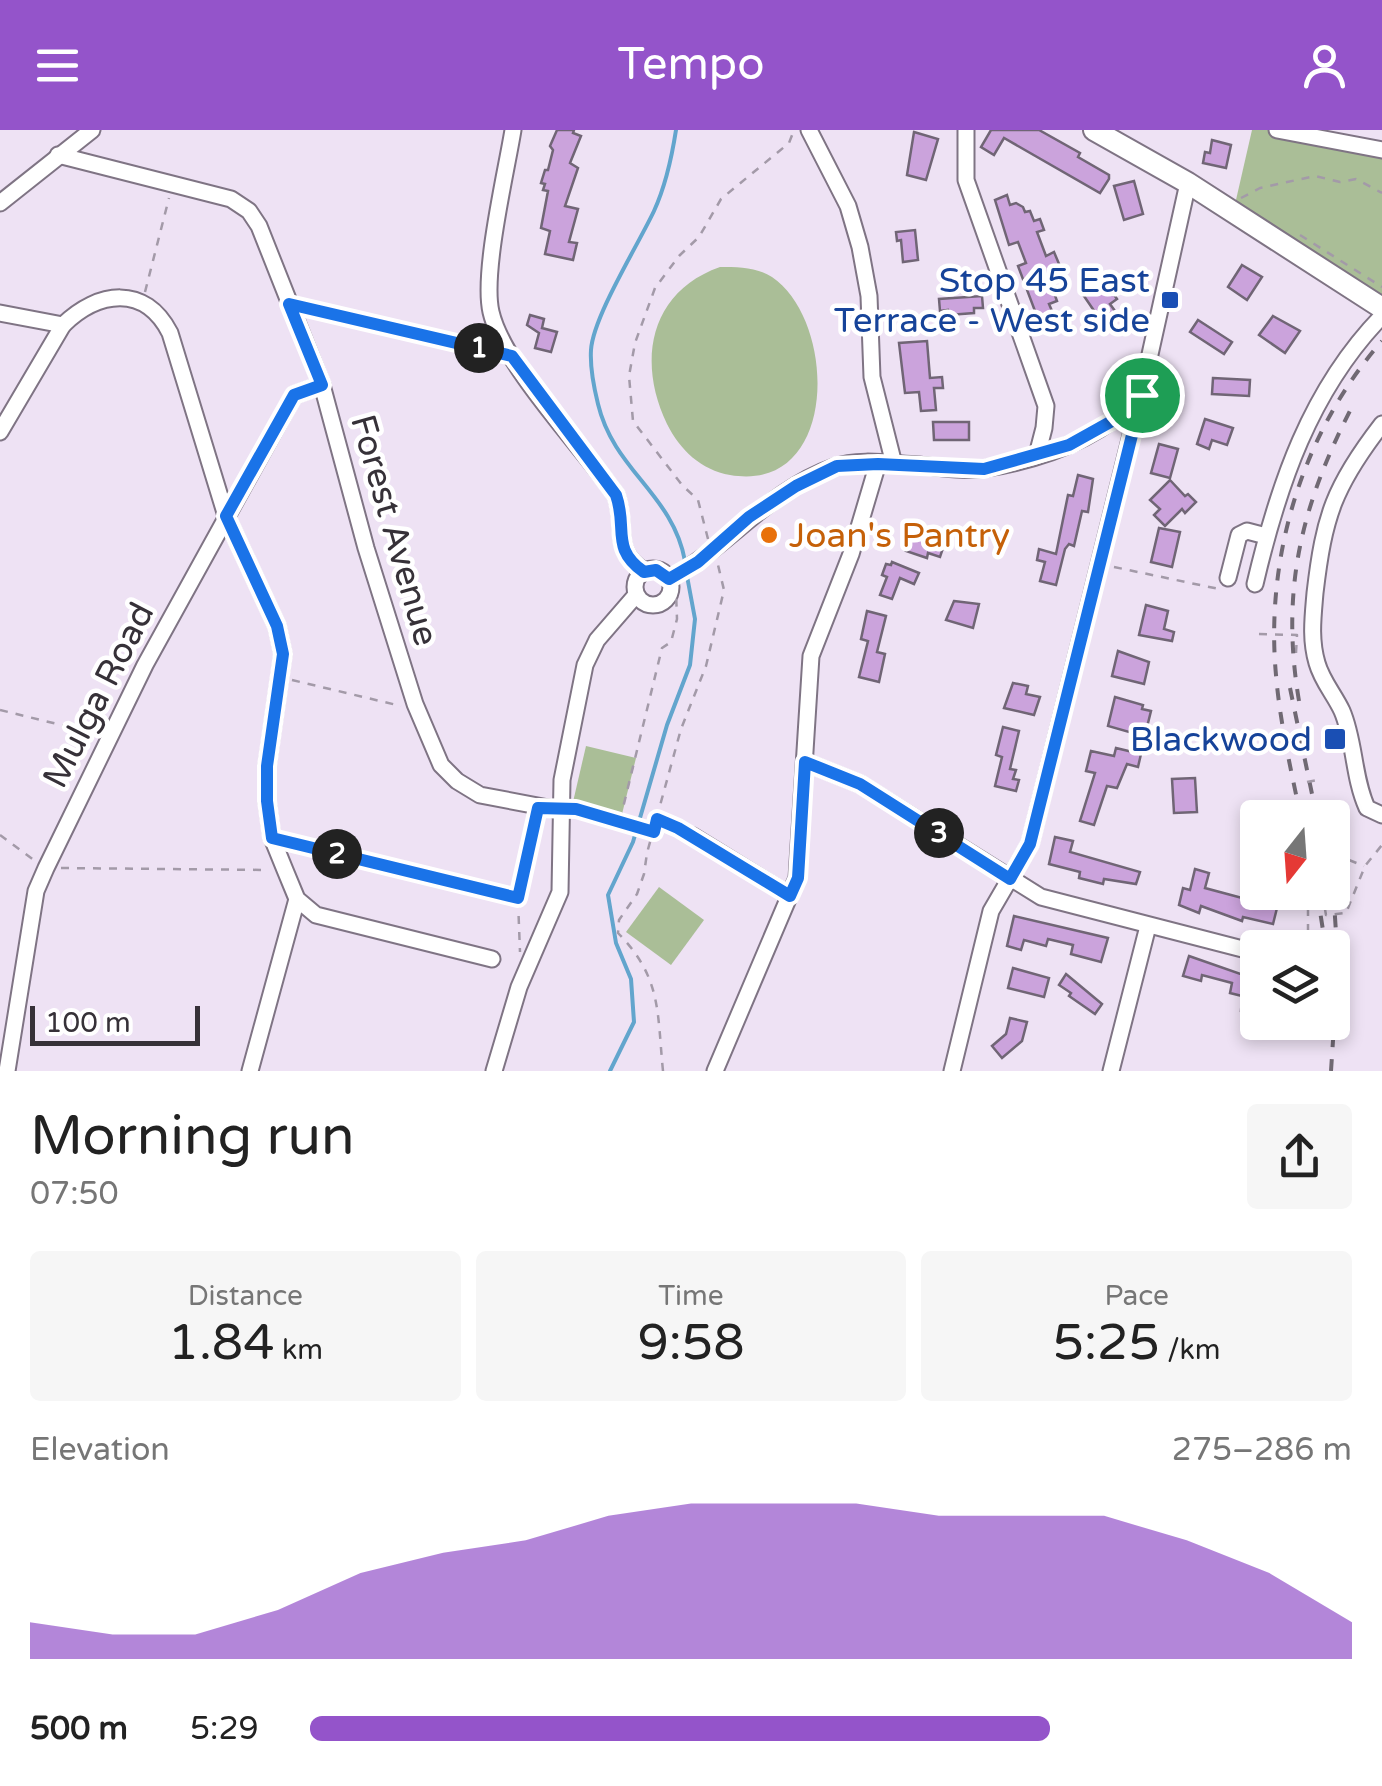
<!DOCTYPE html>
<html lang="en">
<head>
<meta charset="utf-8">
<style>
	:root { --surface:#fff; --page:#f6f6f6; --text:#222; --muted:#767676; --accent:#9454ca }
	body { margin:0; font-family:"Varela Round",sans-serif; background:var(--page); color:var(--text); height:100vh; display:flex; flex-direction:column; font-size:38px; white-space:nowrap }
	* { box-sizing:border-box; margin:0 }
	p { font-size:32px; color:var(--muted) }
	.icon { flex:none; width:55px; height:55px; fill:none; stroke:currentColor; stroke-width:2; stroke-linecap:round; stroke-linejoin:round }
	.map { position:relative; height:941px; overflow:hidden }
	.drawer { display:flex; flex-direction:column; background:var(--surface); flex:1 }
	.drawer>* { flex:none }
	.needle { width:65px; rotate:197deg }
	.controls { position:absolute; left:1240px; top:670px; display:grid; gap:20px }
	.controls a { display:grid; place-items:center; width:110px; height:110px; border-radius:10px; background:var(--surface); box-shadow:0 5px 15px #0003; font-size:50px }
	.scale { position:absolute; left:30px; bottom:25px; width:170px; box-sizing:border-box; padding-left:10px; border:5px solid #363138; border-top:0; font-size:28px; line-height:35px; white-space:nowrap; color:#363138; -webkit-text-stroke:8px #fff; paint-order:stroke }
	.pin { position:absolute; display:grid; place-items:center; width:85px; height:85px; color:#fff; margin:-42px; border:5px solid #fff; border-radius:50%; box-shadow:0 2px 10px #0007 }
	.km { position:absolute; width:50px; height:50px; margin:-25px; border-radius:50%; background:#222; color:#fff; font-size:28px; line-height:50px; text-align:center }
	.round { display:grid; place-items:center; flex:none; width:105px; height:105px; border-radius:10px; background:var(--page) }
	.headline { display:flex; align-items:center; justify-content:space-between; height:170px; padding:0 30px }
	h1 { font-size:55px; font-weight:600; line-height:75px }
	.metrics { display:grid; grid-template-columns:repeat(3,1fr); gap:15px; height:170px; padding:10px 30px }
	.metrics div { display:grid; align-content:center; border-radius:10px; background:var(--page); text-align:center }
	.metrics b { font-size:50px; font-weight:600 }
	.metrics small { font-size:28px; font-weight:400 }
	.metrics p { font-size:28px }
	.chart { height:280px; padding:20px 30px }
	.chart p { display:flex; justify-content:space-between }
	.chart svg { width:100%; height:180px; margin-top:10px; fill:var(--accent); opacity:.7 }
	ul { padding:0 30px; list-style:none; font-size:32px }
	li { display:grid; grid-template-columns:160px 120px 1fr; align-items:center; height:75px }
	li i { height:25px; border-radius:12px; background:var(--accent) }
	header { display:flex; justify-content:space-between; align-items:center; height:130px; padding:0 30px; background:var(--accent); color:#fff; font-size:45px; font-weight:600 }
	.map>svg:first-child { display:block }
	.green { fill:#aabe97 }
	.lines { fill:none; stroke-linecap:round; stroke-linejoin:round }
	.stream { stroke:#62a5cd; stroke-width:4 }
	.building { fill:#cba3dc; stroke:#706575; stroke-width:2.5 }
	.minor-casing { stroke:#7f7484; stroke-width:19 }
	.major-casing { stroke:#7f7484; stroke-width:24 }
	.path { stroke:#a39aa8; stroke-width:2.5; stroke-dasharray:8 8; stroke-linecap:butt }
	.minor { stroke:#fff; stroke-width:15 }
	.major { stroke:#fff; stroke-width:20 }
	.rail { stroke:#706973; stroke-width:4; stroke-dasharray:12 12; stroke-linecap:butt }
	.path-bridge { stroke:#a39aa8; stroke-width:2.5; stroke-dasharray:8 8; stroke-linecap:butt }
	.route-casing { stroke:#fff; stroke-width:20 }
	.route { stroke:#1a73e8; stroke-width:12 }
	.transit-dot { fill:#1a4fb4; stroke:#fff; stroke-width:4 }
	.food-dot { fill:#e8710a; stroke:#fff; stroke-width:4 }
	.labels { text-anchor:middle; stroke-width:9; stroke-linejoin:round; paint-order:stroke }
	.transit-label { font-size:35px; fill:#164399; stroke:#fff; text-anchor:end }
	.street-label { font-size:35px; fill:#363138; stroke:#fff }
	.food-label { font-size:35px; fill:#c56008; stroke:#fff; text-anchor:start }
</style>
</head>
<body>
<header><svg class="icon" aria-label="menu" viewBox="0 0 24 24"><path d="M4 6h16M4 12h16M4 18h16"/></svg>Tempo<svg class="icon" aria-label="person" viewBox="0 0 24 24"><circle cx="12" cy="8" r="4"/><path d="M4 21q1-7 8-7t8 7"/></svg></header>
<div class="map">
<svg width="1382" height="941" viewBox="0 0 1382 941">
	<rect width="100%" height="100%" fill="#eee2f4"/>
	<!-- green -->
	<g class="green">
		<path d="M1252,0H1278L1382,20V178L1233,83Z"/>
		<path d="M720,137C738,137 756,137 772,147C838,192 839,364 730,345C701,340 680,320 667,294C637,232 649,162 720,137Z"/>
		<path d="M586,616L636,628L622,684L573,672Z"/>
		<path d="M659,757L704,790L671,835L626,802Z"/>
	</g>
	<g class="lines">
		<!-- stream -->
		<g class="stream">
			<path d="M676,0C672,26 665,57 654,81C638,115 593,187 591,220C590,236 594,258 598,274C614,341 673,364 685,431"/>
			<path d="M610,941L634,892L631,849L616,813L608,765L633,712L667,595L690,535L695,489L687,446"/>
		</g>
	</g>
	<!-- building -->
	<g class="building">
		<path d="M557,0H574L573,3L581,6L570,33L578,38L565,76L578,79L569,112L577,113L573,130L545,124L550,101L541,98L548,61L543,60L545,54L541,53L545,40H548L553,20L550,16Z"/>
		<path d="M991,0H1039L1080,23L1078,27L1109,45V49L1100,63L1004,8L994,25L981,17Z"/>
		<path d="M914,2L938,9L926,50L907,45Z"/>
		<path d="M1212,10L1231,15L1226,38L1203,33L1205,22L1210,23Z"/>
		<path d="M1134,51L1143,84L1124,90L1114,56Z"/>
		<path d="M1007,65L1010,75L1016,73L1023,77L1025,82L1030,81L1034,91L1040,89L1044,100L1037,102L1046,126L1054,122L1062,141L1048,146L1057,171L1049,174L1052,181L1038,189L1018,136L1026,133L1018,112L1009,115L995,70Z"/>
		<path d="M915,100L918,130L903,132L901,110L897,111L896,102Z"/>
		<path d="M1242,135L1262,147L1247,170L1228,157Z"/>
		<path d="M1105,152L1117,169L1110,174L1115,181L1101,191L1084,166Z"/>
		<path d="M982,166L983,178H974V183L949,185L948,180L940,181L939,169Z"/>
		<path d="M530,185L544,189L542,198L557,202L551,222L535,218L539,203L527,195Z"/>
		<path d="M1273,186L1300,201L1285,223L1259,205Z"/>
		<path d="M1198,190L1232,212L1224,224L1190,202Z"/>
		<path d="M927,211L930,248L942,247L943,258H934L936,280L921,281L919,262L905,263L899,213Z"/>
		<path d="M1213,248L1250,250L1249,266L1212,264Z"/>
		<path d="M1205,289L1233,298L1227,315L1212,310L1209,319L1197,314Z"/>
		<path d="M933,292H969V310H934Z"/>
		<path d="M1159,314L1178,319L1170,348L1151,343Z"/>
		<path d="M1078,345L1093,349L1088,382L1082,381L1074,416L1069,414L1065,419L1056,455L1040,451L1045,432L1037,430L1039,419L1056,424L1068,365L1073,366Z"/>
		<path d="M1170,350L1185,366L1188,364L1196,372L1185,383L1182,379L1165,396L1154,385L1160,379L1150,370Z"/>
		<path d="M915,394L935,401L933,411L944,415L940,427L928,423L927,428L906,421Z"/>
		<path d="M1159,398L1180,402L1172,437L1151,432Z"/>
		<path d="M892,432L919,443L914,454L900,448L892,469L880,465L887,447L882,445L886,434L891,435Z"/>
		<path d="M954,471L979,474L973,498L946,490Z"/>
		<path d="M1146,475L1168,481L1164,499L1174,502L1172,511L1139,505Z"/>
		<path d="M867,481L886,486L877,522L885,524L879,552L859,547L868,511L861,509Z"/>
		<path d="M1118,521L1149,532L1144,554L1112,546Z"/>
		<path d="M1013,553L1028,556L1026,564L1040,567L1034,585L1004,578Z"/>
		<path d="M1115,567L1143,575L1142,579L1151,581L1146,601L1137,599L1136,604L1108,596Z"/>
		<path d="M1003,597L1019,601L1010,639L1016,640L1013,649L1019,650L1016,661L995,656L1002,627L996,625Z"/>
		<path d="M1116,618L1141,624L1138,637L1127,634L1117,658L1107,656L1094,695L1080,691L1095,643L1086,641L1091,621L1114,626Z"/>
		<path d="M1195,648L1197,682L1174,683L1172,649Z"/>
		<path d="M1055,707L1073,711L1070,722L1140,742L1136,754L1104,749L1103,754L1079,748L1080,742L1049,734Z"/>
		<path d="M1195,739L1209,743L1205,758L1257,772L1259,762L1280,766L1273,794L1243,787L1242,791L1201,776L1199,783L1179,775L1183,758L1190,760Z"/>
		<path d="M1014,786L1108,808L1101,832L1071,824L1073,815L1048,809L1046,816L1024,810L1021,820L1007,816Z"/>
		<path d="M1189,826L1258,850L1254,885L1241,881L1242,866L1230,863L1232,853L1202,845L1201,851L1183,846Z"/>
		<path d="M1013,838L1049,848L1044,867L1008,858Z"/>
		<path d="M1066,844L1102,874L1095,884L1069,866L1071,863L1059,855Z"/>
		<path d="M1010,888L1027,892L1022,911L1002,928L992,916L1006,904Z"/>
	</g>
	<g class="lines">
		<!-- minor casing -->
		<g class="minor-casing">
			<g id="minor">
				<path d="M513,0C506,43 482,143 491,182C503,235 583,318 616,365C628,399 610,418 644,441"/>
				<path d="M809,0L848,76L860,117L869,166L872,247L894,334"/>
				<path d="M966,0V50L1046,276L1044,298L1037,325"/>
				<path d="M1277,0L1382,20"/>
				<path d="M58,25L231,69L249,81L259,96L322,255L366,418L415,574L441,635L457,651L480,665L559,680"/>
				<path d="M0,73L92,0"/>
				<path d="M0,183L63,195C98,161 145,154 170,203L226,386L277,496L283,524L267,636V671L272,708L285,740L297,769L316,785L492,829"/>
				<path d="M1382,294C1334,356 1324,386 1315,463C1313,487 1310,509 1317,533C1322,551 1334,564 1342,581C1355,611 1353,647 1367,678L1382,685"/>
				<path d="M0,302L63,195"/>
				<circle cx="653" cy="457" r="18"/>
				<path d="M1228,448L1239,405L1247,401L1266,406"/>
				<path d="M669,449C728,417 769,360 834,337C859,328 893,334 918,335C940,337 966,342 988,338C1043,329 1099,308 1139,268"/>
				<path d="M1255,454C1278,356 1310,260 1382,186"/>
				<path d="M805,632L860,654L1041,767L1258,823"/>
				<path d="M693,706L790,766"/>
				<path d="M7,941L36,761L46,738L145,535L294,265L322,255"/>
				<path d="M250,941L297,769"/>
				<path d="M494,941L519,857L560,762L562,650L585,535L597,510L636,465"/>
				<path d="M715,941L797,748L811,526L851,424L878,333"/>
				<path d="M952,941L991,781L1030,714L1141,265L1188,53"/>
				<path d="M1111,941L1148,796"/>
			</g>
		</g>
		<!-- major casing -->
		<g class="major-casing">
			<path id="major" d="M1094,0L1188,53L1382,178"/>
		</g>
		<!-- path -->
		<g class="path">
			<path d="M1241,68L1260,58L1315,46L1340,52L1356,49L1382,63"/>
			<path d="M1300,105L1382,157"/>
			<path d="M145,162L169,68"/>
			<path d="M304,178L491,221"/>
			<path d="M708,409L698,370L682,355L633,291L629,246L635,213L655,158L679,126L699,107L721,69L789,13L794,0"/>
			<path d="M1114,437L1219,459"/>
			<path d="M1259,504L1297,505L1296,523L1301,526"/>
			<path d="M292,550L401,576"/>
			<path d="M0,580L98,604"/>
			<path d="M576,679L653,702"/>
			<path d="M620,690L662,518L671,512L677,489L676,462"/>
			<path d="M659,690L683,701"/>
			<path d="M0,705L35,731"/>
			<path d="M288,712L518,768L535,689"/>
			<path d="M1349,730L1364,736"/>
			<path d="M61,738L268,740"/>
			<path d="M1322,762L1326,785L1346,783L1365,736L1382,715"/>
			<path d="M518,770L520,822"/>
			<path d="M1308,818V762"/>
			<path d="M663,941C657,882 662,848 618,803L619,790L637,764L644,744L647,723L681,599L706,536L724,460L718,435"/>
		</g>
		<!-- minor -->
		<use href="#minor" class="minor"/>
		<!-- major -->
		<use href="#major" class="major"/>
		<!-- rail -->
		<g class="rail">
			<path d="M1290,558L1317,688"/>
			<path d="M1299,571C1280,458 1302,373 1354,273"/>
			<path d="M1301,688C1291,640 1280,593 1276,545C1265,426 1303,301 1382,211"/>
			<path d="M1317,762L1325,813"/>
			<path d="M1331,941L1338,834L1332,740"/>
		</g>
		<!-- path-bridge -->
		<path class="path-bridge" d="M1307,652L1322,649"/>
	</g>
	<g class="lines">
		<!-- route casing -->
		<g class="route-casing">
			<path id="route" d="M289,174L512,226L616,365C628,399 610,418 644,442L656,440L669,449L698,432L749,387L796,356L837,336L878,334L984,339L1069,315L1121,286L1142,265L1030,714L1010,749L860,654L805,632L798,748L790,766L678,698L657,689L654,702L576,679L538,678L518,768L272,708L267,671V636L283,524L277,496L226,386L294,265L322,255Z"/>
		</g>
		<!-- route -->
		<use href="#route" class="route"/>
	</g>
	<!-- markers -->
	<g class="transit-dot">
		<rect x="1160" y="160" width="20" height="20" rx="5"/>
		<rect x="1323" y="597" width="24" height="24" rx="5"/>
	</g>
	<circle class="food-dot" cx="769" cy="405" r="10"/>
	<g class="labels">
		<!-- transit labels -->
		<g class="transit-label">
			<text x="1150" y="162">Stop 45 East<tspan x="1150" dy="40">Terrace - West side</tspan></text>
			<text x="1312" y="621">Blackwood</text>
		</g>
		<!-- street labels -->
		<g class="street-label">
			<text transform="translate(395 400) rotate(74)" y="12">Forest Avenue</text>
			<text transform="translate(98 565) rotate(-63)" y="12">Mulga Road</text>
		</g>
		<!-- food labels -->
		<g class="food-label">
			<text x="789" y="417">Joan's Pantry</text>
		</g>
	</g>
</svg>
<div class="controls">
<a><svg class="needle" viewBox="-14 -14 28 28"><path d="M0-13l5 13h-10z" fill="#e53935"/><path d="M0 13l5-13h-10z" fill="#767676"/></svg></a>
<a><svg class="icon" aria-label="layers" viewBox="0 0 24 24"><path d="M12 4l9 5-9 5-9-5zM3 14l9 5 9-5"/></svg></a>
</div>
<div class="scale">100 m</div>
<div class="pin" style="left:1142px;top:265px;background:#1e9e55"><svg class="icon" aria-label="arrive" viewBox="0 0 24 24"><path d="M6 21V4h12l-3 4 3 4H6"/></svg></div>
<b class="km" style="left:479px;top:218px">1</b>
<b class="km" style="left:337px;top:724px">2</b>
<b class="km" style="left:939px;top:703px">3</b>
</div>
<section class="drawer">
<div class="headline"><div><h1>Morning run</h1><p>07:50</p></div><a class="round"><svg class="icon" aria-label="share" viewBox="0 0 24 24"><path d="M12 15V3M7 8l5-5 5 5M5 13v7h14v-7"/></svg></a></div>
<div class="metrics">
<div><p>Distance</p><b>1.84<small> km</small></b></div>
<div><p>Time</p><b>9:58</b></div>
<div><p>Pace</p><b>5:25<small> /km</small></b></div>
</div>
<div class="chart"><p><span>Elevation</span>275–286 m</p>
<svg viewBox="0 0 160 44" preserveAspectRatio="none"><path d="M0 44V35L10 38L20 38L30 32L40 23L50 18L60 15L70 9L80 6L90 6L100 6L110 9L120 9L130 9L140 15L150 23L160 35V44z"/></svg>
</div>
<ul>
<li><b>500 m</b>5:29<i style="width:71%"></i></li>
</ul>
</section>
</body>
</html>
